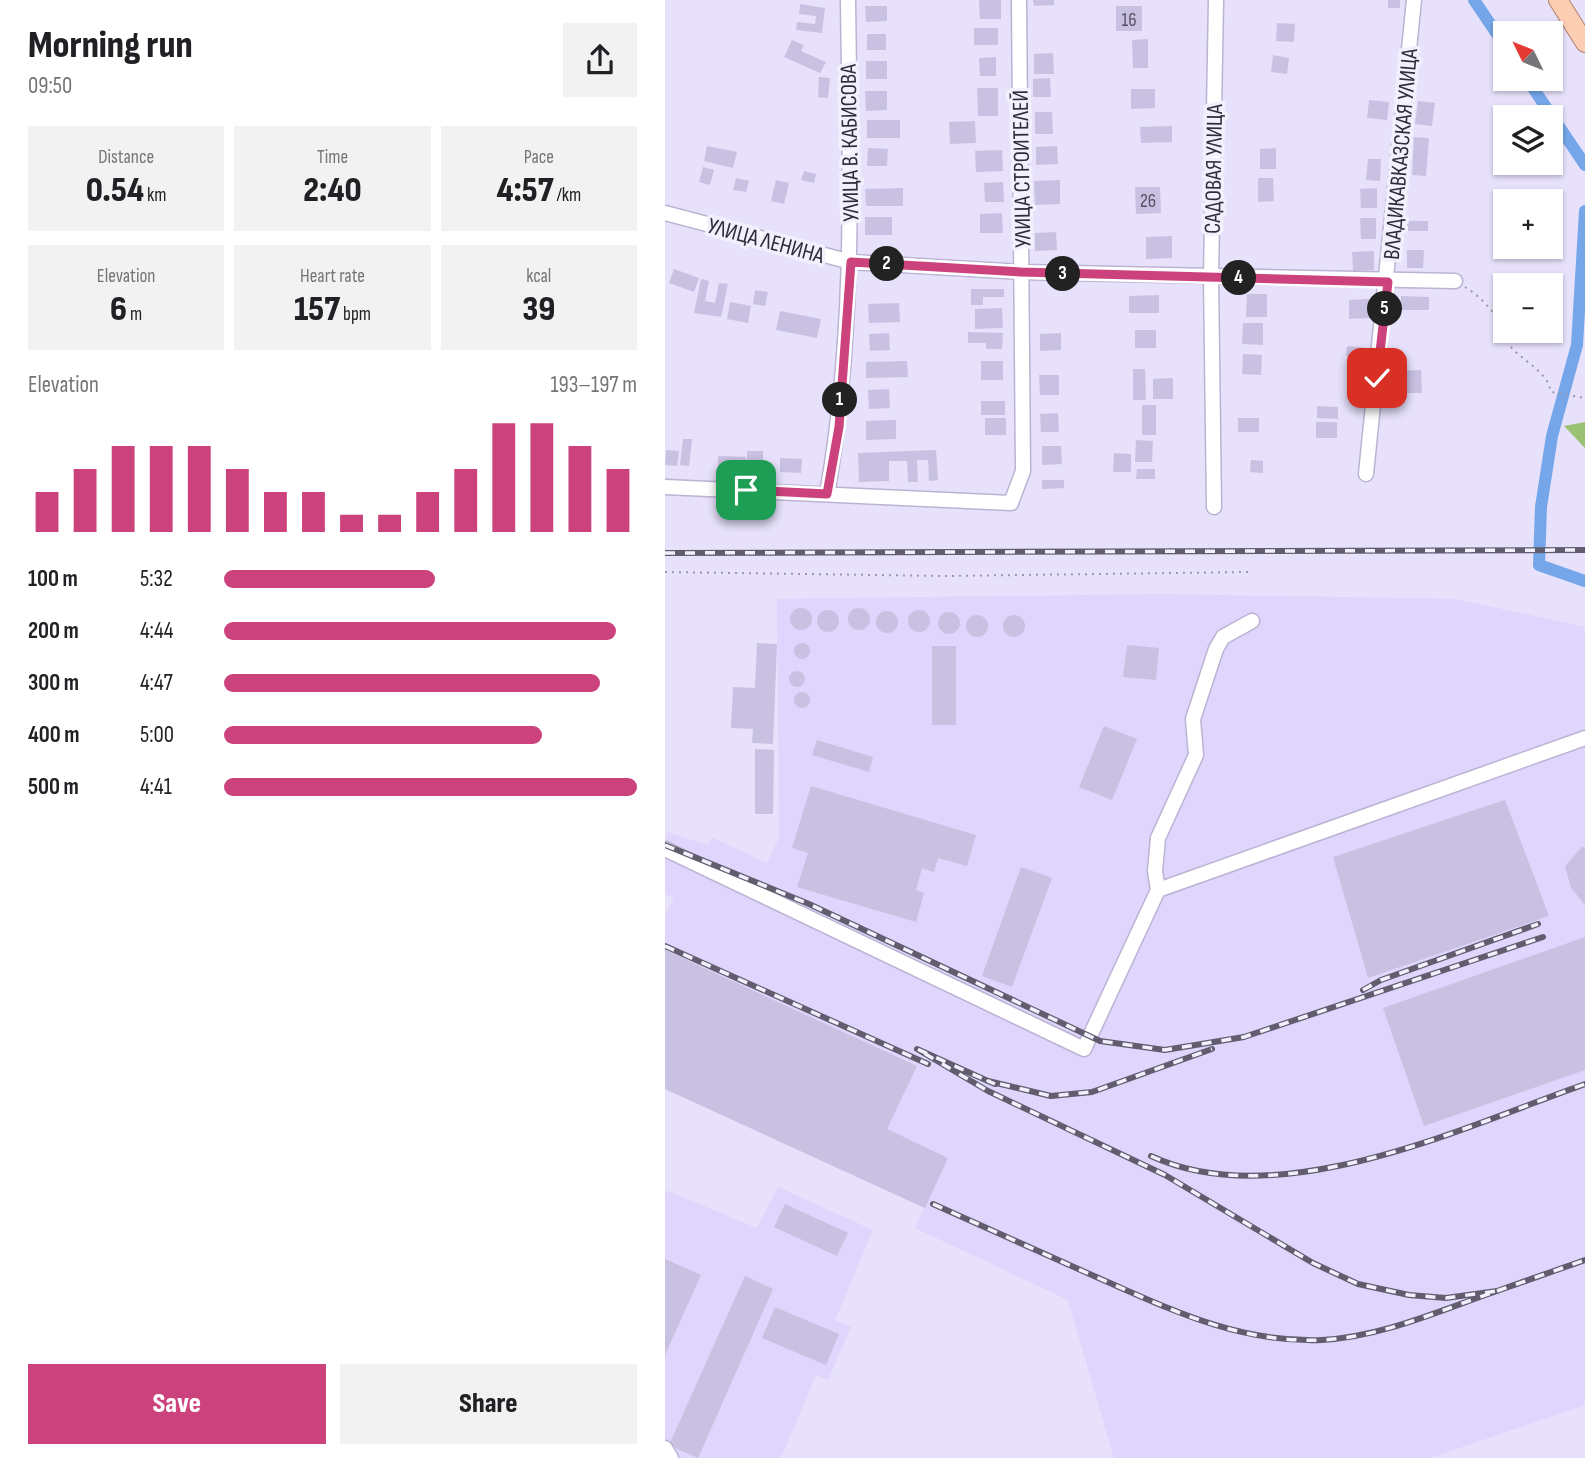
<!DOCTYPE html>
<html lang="en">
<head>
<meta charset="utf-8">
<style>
	:root { --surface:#fff; --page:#f2f2f2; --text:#202124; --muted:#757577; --accent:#cc427c }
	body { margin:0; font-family:"Sofia Sans Condensed",sans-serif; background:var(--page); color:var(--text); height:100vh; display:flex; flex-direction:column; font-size:26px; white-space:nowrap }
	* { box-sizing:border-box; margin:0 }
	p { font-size:23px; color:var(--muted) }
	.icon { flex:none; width:38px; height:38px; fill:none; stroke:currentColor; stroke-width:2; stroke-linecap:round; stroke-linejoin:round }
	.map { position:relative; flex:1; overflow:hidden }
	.details { display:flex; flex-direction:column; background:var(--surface); width:665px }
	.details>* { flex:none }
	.needle { width:46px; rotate:313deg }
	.fabs { position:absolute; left:828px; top:21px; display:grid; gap:14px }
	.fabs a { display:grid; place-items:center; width:70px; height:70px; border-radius:0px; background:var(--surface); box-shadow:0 2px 5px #0004; font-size:35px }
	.pin { position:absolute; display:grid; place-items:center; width:60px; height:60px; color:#fff; margin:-30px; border-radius:14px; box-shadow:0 4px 10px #0006 }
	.km { position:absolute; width:35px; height:35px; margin:-18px; border-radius:50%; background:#222; color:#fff; font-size:19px; line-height:35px; text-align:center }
	.round { display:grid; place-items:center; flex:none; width:74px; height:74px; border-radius:0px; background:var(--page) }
	.head { display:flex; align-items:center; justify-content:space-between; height:119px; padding:0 28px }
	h1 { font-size:38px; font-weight:800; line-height:52px }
	.figures { display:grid; grid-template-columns:repeat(3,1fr); gap:10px; height:119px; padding:7px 28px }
	.figures div { display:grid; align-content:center; border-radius:0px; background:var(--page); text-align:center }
	.figures b { font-size:35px; font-weight:800 }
	.figures small { font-size:19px; font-weight:400 }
	.figures p { font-size:19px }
	.chart { height:196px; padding:14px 28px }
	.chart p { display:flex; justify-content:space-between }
	.chart svg { width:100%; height:126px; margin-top:7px; stroke:var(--accent); stroke-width:6 }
	.button { display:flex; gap:14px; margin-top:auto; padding:14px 28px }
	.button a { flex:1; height:80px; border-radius:0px; background:var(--accent); color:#fff; font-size:28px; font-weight:800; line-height:80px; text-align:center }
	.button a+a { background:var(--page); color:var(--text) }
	ul { padding:0 28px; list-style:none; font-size:23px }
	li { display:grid; grid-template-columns:112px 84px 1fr; align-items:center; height:52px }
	li i { height:18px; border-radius:9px; background:var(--accent) }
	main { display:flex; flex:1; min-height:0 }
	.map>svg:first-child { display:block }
	.built { fill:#dfd5fd }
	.forest { fill:#9ac174 }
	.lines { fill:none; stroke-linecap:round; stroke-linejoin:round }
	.canal { stroke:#75a6e9; stroke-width:12 }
	.building { fill:#c9c1e2 }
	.minor-casing { stroke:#bbb3d3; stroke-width:17 }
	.major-casing { stroke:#b38068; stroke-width:20 }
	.path { stroke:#9b96ab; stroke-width:2; stroke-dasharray:2 5; stroke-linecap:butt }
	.minor { stroke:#fff; stroke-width:14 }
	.major { stroke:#fcceb3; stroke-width:18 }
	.rail-casing { stroke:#615d6e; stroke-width:6 }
	.rail { stroke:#f3f0fe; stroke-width:3.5; stroke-dasharray:10; stroke-linecap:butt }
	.route-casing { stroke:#fff; stroke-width:14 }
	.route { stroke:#cc427c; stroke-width:9 }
	.labels { text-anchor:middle; stroke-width:7; stroke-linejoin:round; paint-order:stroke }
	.number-label { font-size:19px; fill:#565163 }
	.street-label { font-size:23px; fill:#2f2c39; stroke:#f3f0fe }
</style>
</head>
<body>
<main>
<section class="details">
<div class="head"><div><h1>Morning run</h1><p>09:50</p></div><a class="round"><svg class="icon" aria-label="share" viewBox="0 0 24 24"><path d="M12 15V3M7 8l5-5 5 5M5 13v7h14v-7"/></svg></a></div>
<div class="figures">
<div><p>Distance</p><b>0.54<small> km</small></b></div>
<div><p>Time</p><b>2:40</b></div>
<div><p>Pace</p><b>4:57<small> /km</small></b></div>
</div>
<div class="figures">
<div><p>Elevation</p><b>6<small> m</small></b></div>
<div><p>Heart rate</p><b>157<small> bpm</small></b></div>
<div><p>kcal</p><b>39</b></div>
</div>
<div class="chart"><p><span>Elevation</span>193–197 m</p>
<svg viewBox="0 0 160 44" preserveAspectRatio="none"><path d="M5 44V30M15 44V22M25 44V14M35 44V14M45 44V14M55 44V22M65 44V30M75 44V30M85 44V38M95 44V38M105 44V30M115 44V22M125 44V6M135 44V6M145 44V14M155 44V22"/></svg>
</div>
<ul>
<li><b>100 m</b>5:32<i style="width:51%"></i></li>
<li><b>200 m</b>4:44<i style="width:95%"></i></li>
<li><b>300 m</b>4:47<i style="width:91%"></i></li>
<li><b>400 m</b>5:00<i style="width:77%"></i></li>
<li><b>500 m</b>4:41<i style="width:100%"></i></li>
</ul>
<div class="button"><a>Save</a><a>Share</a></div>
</section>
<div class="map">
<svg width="920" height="1458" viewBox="0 0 920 1458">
	<rect width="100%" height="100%" fill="#e7e1fb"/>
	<!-- built -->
	<g class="built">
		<path d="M496,594L791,599L920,627V1405L765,1458H449L403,1300L250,1228L259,1208L0,1089V916L9,898L0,894V838L2,832L42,845L48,838L102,863L114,838L112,599Z"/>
		<path d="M113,1187L208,1230L170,1320L186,1327L163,1380L151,1375L116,1458H0V1190L92,1228Z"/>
	</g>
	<!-- forest -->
	<path class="forest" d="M920,422V448L899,426Z"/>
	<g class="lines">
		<!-- canal -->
		<g class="canal">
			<path d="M809,0L840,46"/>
			<path d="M862,79L920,165"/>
			<path d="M920,211L912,345L887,436L876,507L874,565L920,581"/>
		</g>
	</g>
	<!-- building -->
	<g class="building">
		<path d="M314,0H336V19H315Z"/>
		<path d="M368,0H389V5L369,6Z"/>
		<rect x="723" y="0" width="12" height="8"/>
		<path d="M135,4L160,8L157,33L131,30L132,22L150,24L151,16L134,14Z"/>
		<path d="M200,6H222V21L201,22Z"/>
		<rect x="451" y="6" width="26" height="25"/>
		<path d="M612,23L630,24L629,42L611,41Z"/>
		<rect x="309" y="28" width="24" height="17"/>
		<rect x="202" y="34" width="19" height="16"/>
		<path d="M483,39V68H468L467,40Z"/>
		<path d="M127,40L139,45L136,51L161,62L155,73L119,57Z"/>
		<path d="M388,53L389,74H369V54Z"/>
		<path d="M608,55L624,58L622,74L606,72Z"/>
		<path d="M331,57V76H315L314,58Z"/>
		<rect x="201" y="61" width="21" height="18"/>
		<path d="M154,77L165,78L163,98L153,97Z"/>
		<path d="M385,78L386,97H368V79Z"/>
		<path d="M312,88H333V116H313Z"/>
		<path d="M466,89H490V108L466,109Z"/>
		<path d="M200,91H222V110L201,111Z"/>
		<path d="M704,100L724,102L722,120L702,118Z"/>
		<path d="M753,101L770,103L767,126L750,124Z"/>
		<path d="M370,112H387L388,134H370Z"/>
		<rect x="202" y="120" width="33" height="18"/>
		<path d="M310,121L311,143L285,144L284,122Z"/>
		<path d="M507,126V142L476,143L475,127Z"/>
		<path d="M749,137L764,138L761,176L747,175Z"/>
		<path d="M42,146L72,152L68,168L39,161Z"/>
		<path d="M392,146L393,164L371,165V147Z"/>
		<path d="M203,148L223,149L222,166H202Z"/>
		<path d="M611,148V169H595V149Z"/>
		<path d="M337,150L338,171L311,172L310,151Z"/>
		<path d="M703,159H716L715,181L701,180Z"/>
		<path d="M38,167L49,170L45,185L34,182Z"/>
		<path d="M139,171L151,174L149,183L136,180Z"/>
		<path d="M71,178L84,181L81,192L68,190Z"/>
		<path d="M593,178H608L609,201L593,202Z"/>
		<path d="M111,180L124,183L119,204L106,201Z"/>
		<path d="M395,180V204L370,205L369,181Z"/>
		<path d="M338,182L339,202H320L319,183Z"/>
		<path d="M470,187H495L496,213L471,214Z"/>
		<path d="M238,188V206H201L200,189Z"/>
		<path d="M712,188V208H696L695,189Z"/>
		<path d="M337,213L338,233H315V214Z"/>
		<rect x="200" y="217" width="27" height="18"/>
		<path d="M695,218H711V239H696Z"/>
		<rect x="742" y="221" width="21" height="10"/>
		<path d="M391,232L392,250L370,251V233Z"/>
		<path d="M507,236V258L481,259V237Z"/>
		<path d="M742,250H759L758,268H742Z"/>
		<path d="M709,251V270L688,271L687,252Z"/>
		<path d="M9,269L34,278L29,292L4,283Z"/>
		<path d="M36,279L44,281L40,301L50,303L54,283L63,284L56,317L29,313Z"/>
		<path d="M306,289H339V297H318V305H306Z"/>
		<path d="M90,290L103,292L100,306L88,304Z"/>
		<path d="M582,294H602V317H581Z"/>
		<path d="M494,295V313H464V296Z"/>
		<path d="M736,296L764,297V310H736Z"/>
		<path d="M704,299L705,318L684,319V300Z"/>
		<path d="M65,302L86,306L83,323L62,319Z"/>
		<path d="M234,303L235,322L204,323L203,304Z"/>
		<path d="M337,308L338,328L310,329V309Z"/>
		<path d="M115,311L156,319L152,338L111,330Z"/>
		<path d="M578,323H598V345L577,344Z"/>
		<rect x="470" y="330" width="21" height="18"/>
		<path d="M303,332L338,333L337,349H321V343H303Z"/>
		<path d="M224,333L225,350L205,351L204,334Z"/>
		<path d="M396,333V350L375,351V334Z"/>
		<path d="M682,346L702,348L701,358L681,356Z"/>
		<path d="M578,354L597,355L596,375L577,374Z"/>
		<path d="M242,361L243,377L201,378V362Z"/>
		<rect x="316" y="361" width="22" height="19"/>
		<path d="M468,369H480L481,400H468Z"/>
		<path d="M756,370L757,393H733L732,371Z"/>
		<path d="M374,375H394V395H375Z"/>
		<path d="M508,378V399H488V379Z"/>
		<path d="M224,389L225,408L204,409L203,390Z"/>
		<rect x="316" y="401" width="24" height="14"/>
		<rect x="477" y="405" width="14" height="30"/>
		<path d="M652,406L673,407V419L652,418Z"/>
		<path d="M393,413L394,432H376L375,414Z"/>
		<rect x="320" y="418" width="21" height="17"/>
		<rect x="573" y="418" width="21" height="14"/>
		<path d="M231,420V439L201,440V421Z"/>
		<rect x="651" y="422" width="21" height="16"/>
		<path d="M18,439H27L24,466L15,465Z"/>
		<path d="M471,440L488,441L487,462H470Z"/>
		<path d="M377,446H396L397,464L377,465Z"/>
		<path d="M1,450L14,451L12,466L0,465Z"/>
		<path d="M271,450L273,480L264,481L263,460H252L253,482H243L242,461H224V481L194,482L193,453Z"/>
		<rect x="82" y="451" width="16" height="18"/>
		<path d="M449,453L466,454V472H448Z"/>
		<path d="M53,456L81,457V472L53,471Z"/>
		<path d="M115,458L137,459L136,473L115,472Z"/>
		<path d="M586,460L598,461V473L585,472Z"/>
		<path d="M472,469H490V479H471Z"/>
		<path d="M377,480H399V488L377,489Z"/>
		<circle cx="194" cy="619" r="11"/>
		<circle cx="136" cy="619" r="11"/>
		<circle cx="163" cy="621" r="11"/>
		<circle cx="254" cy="621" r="11"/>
		<circle cx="222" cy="622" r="11"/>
		<circle cx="284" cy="623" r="11"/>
		<circle cx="312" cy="626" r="11"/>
		<circle cx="349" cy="626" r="11"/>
		<circle cx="137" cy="651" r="8"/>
		<path d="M92,643L112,644L108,744L87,743L88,729L66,728L68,687L90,688Z"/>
		<path d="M462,645L494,648L491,680L458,677Z"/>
		<rect x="267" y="646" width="24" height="79"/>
		<circle cx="132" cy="679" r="8"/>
		<circle cx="137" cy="700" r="8"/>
		<path d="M439,726L472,739L447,800L414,787Z"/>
		<path d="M152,740L208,757L204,772L147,755Z"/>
		<path d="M90,749L109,750L108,814H90Z"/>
		<path d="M146,786L311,835L302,866L273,858L269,872L257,868L251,890L259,893L251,922L132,887L143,853L127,848Z"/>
		<path d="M840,800L884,916L703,978L668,857Z"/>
		<path d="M917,847H920V905L906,888L900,866Z"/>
		<path d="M356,867L387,878L347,987L317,976Z"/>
		<path d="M920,937V1070L759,1126L718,1008Z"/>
		<path d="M0,950L252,1066L222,1129L283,1158L260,1208L0,1089Z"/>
		<path d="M120,1204L183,1233L172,1256L109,1227Z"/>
		<path d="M0,1259L36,1275L0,1355Z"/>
		<path d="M80,1276L108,1289L33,1458L4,1445Z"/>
		<path d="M110,1307L174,1334L161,1365L97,1338Z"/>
	</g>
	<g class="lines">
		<!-- minor casing -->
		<g class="minor-casing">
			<g id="minor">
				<path d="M0,213L186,262L357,272L790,281"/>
				<path d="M701,474L749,0"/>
				<path d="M0,487L346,503L358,471L354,0"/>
				<path d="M162,494C191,331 185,165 183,0"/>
				<path d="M549,507L546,277L551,0"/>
				<path d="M0,849L419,1049L493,890L920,738"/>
				<path d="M493,890L490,871L493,838L531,755L528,719L551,649L558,637L587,621"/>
				<path d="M0,1448L6,1458"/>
			</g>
		</g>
		<!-- major casing -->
		<g class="major-casing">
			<path id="major" d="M893,0L920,43"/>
		</g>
		<!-- path -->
		<g class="path">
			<path d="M800,287C815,296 829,311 837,327C840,333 841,342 846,347C859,362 882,371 886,392L920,398"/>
			<path d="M0,572L280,576L583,572"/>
		</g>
		<!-- minor -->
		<use href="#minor" class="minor"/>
		<!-- major -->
		<use href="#major" class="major"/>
		<!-- rail casing -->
		<g class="rail-casing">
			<g id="rail">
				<path d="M0,553L920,550"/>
				<path d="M0,845L144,904L435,1041L500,1050L579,1037L878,937"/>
				<path d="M0,946L263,1064"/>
				<path d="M698,990L716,980L873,924"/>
				<path d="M330,1084L323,1081L386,1096L427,1092L547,1049"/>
				<path d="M486,1156C614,1215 796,1128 920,1084"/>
				<path d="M268,1204C322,1228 375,1252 429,1276C505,1309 571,1343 657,1340C717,1337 776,1310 832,1291L781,1298L744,1295L693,1284L648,1263L500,1175L323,1091L252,1049L323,1081"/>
				<path d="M832,1291L920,1260"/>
			</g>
		</g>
		<!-- rail -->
		<use href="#rail" class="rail"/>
	</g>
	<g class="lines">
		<!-- route casing -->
		<g class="route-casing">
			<path id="route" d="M81,490L162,494L174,427L186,262L356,272L723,282L712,378"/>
		</g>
		<!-- route -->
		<use href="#route" class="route"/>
	</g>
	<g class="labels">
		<!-- number labels -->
		<g class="number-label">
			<text x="464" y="26">16</text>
			<text x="483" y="207">26</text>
		</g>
		<!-- street labels -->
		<g class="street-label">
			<text transform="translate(184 143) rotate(-91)" y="8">УЛИЦА В. КАБИСОВА</text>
			<text transform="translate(735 154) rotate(-85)" y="8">ВЛАДИКАВКАЗСКАЯ УЛИЦА</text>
			<text transform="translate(356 169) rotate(-91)" y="8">УЛИЦА СТРОИТЕЛЕЙ</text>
			<text transform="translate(548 169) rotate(-89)" y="8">САДОВАЯ УЛИЦА</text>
			<text transform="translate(101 240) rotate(15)" y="8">УЛИЦА ЛЕНИНА</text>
		</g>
	</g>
</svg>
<div class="fabs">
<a><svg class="needle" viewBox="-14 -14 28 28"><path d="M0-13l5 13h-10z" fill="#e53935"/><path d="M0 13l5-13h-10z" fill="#757577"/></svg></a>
<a><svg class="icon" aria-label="layers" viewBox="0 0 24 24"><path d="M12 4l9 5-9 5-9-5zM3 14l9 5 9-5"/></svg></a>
<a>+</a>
<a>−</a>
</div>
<div class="pin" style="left:81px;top:490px;background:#1e9e55"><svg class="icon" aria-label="arrive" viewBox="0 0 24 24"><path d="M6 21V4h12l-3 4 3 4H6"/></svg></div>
<div class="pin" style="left:712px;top:378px;background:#d93025"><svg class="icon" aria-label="check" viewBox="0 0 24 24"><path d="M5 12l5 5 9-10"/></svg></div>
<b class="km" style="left:175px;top:400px">1</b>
<b class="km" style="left:222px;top:264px">2</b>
<b class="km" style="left:398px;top:274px">3</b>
<b class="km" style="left:574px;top:278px">4</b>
<b class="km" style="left:720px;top:309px">5</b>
</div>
</main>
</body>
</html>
